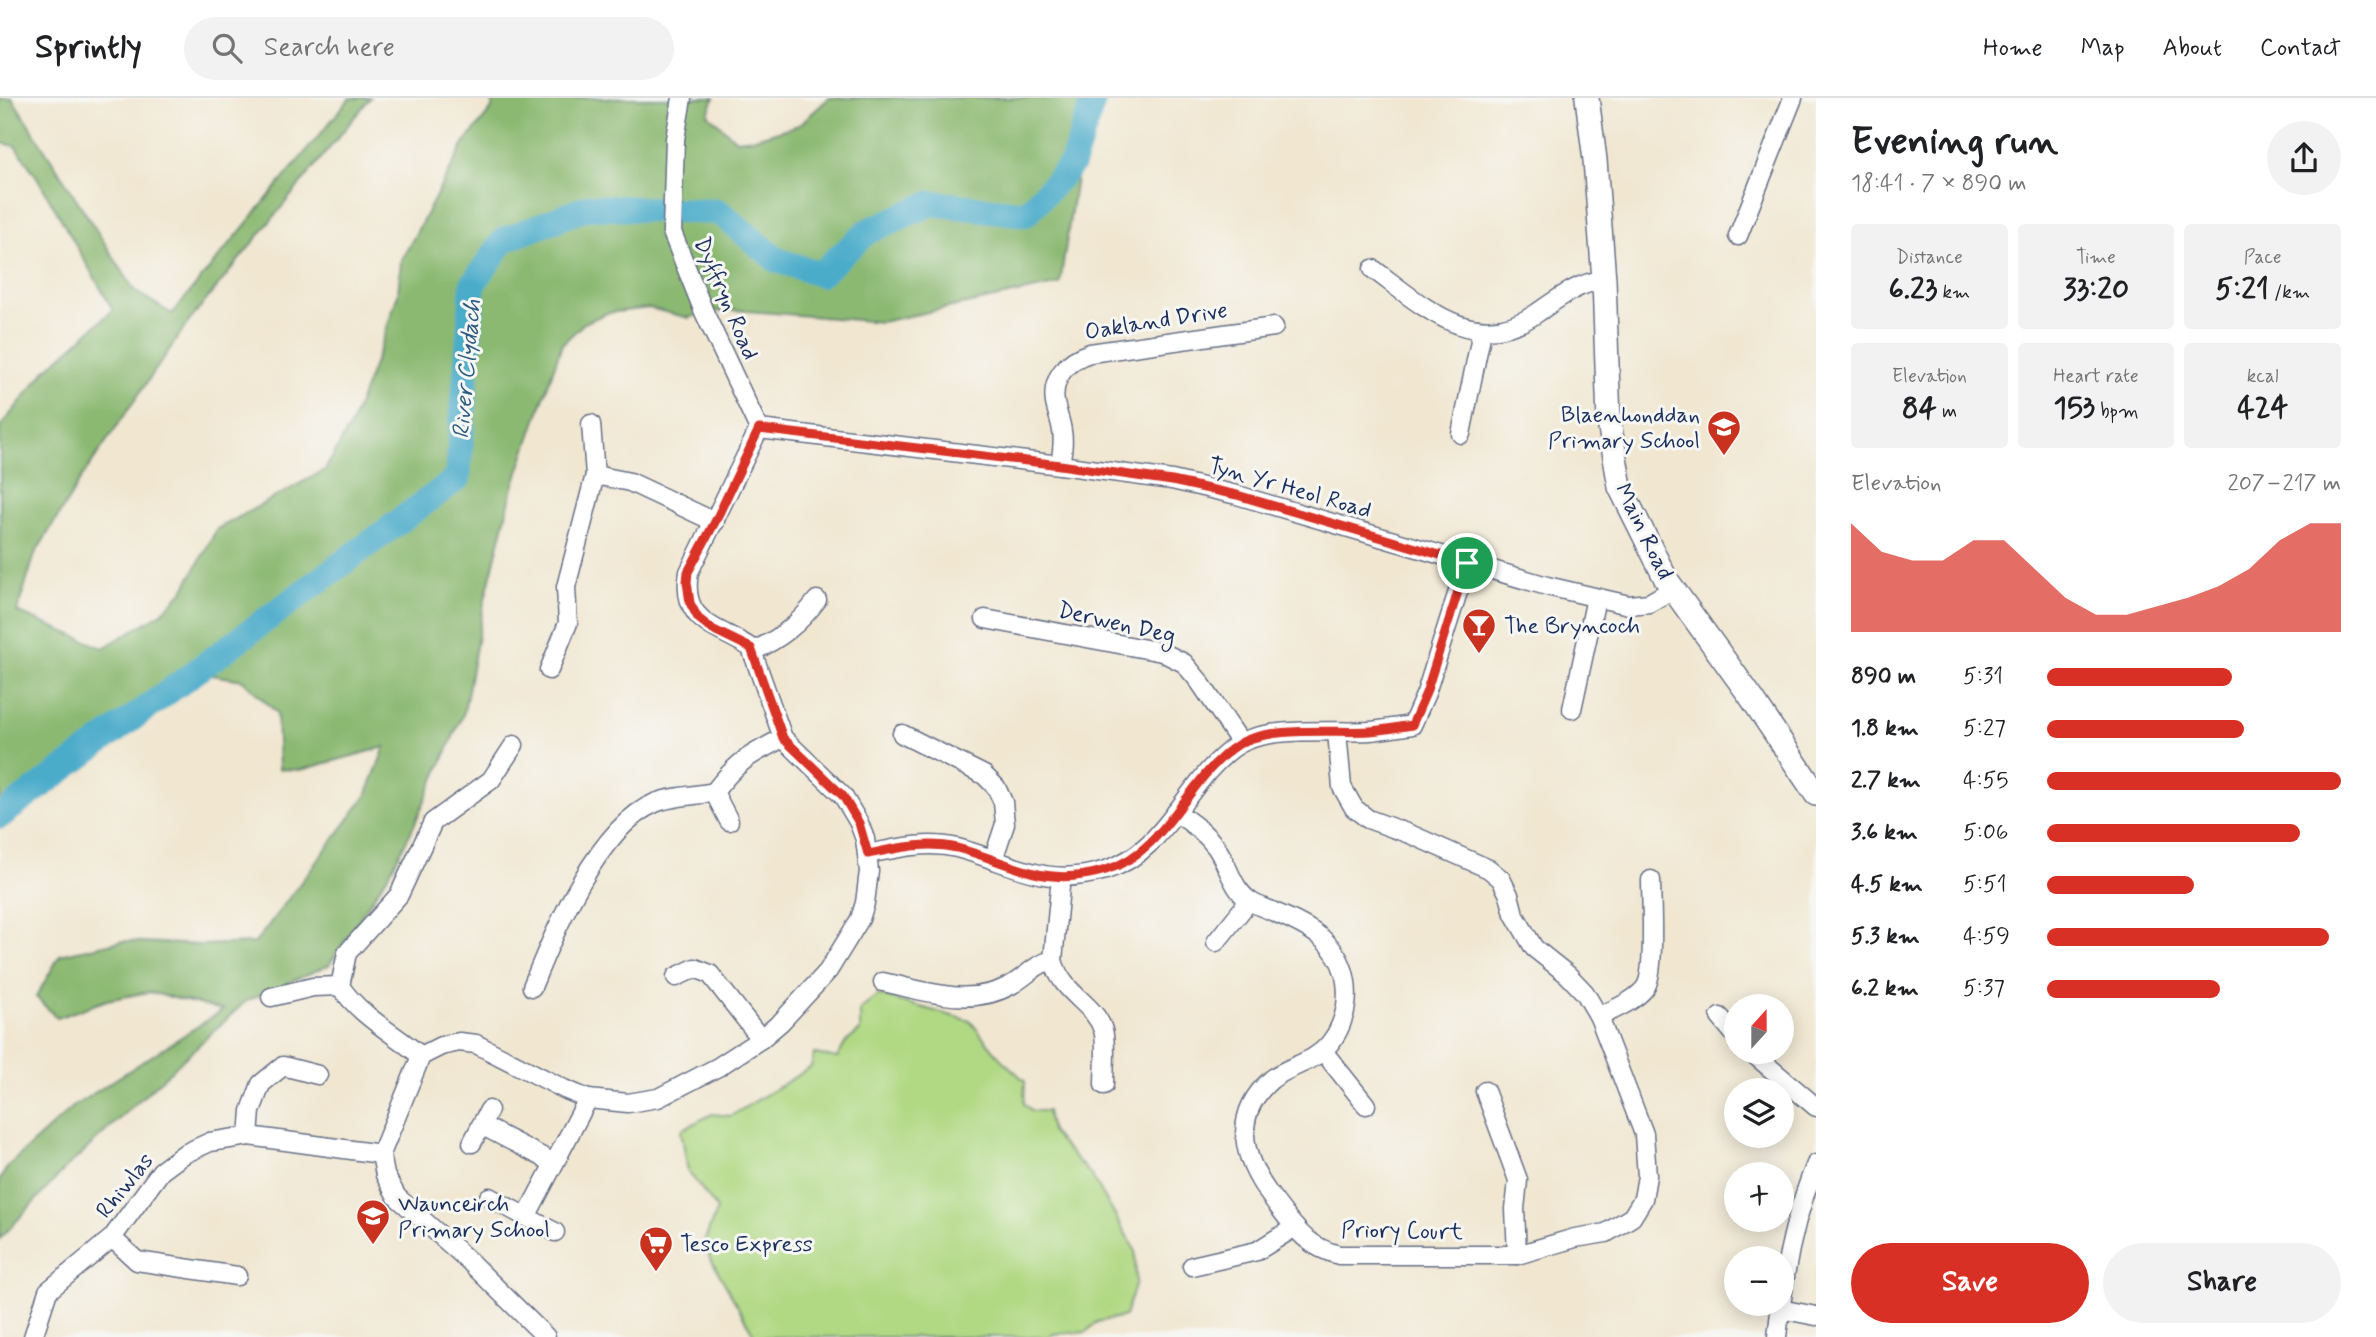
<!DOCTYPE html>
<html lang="en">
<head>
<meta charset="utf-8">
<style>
	:root { --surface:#fff; --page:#f2f2f2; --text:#202124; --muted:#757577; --line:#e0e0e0; --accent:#d93025 }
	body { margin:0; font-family:Mynerve,sans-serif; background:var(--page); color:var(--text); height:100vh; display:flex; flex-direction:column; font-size:26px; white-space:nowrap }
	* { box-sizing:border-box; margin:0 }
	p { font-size:23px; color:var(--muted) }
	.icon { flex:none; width:38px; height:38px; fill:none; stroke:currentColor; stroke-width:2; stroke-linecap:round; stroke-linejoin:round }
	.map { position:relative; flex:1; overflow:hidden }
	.details { display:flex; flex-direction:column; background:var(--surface); width:560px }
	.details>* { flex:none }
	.needle { width:46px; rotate:21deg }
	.buttons { position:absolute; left:1724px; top:896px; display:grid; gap:14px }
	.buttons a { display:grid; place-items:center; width:70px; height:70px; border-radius:50%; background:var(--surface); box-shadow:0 4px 18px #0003; font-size:35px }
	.pin { position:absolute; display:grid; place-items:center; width:60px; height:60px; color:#fff; margin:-30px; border:4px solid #fff; border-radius:50%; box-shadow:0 2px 7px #0007 }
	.round { display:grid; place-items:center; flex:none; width:74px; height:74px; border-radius:37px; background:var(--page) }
	.head { display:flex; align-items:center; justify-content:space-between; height:119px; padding:0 35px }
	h1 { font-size:38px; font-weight:700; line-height:52px }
	.metrics { display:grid; grid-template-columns:repeat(3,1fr); gap:10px; height:119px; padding:7px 35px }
	.metrics div { display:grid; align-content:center; border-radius:7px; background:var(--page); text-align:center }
	.metrics b { font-size:30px; font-weight:700 }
	.metrics small { font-size:19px; font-weight:400 }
	.metrics p { font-size:19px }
	.chart { height:196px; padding:14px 35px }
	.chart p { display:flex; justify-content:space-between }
	.chart svg { width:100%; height:126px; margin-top:7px; fill:var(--accent); opacity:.7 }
	.primary-button { display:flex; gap:14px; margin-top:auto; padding:14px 35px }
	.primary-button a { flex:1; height:80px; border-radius:42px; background:var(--accent); color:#fff; font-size:28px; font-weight:700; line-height:80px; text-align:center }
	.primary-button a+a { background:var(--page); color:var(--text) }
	ul { padding:0 35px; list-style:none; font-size:23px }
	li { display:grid; grid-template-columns:112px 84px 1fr; align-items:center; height:52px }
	li i { height:18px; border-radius:9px; background:var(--accent) }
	header { display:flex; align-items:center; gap:42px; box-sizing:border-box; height:98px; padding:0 35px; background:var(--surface); border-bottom:2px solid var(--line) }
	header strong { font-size:33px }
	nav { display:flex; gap:38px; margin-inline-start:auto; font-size:24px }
	.search { width:490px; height:63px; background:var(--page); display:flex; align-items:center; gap:18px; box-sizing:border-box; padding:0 24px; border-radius:38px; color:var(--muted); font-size:26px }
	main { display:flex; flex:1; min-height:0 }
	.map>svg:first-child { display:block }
	.green { fill:#b1d984; stroke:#668471; stroke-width:2 }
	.forest { fill:#8cb972; stroke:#547468; stroke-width:2 }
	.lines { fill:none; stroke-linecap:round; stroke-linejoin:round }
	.river { stroke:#4bacca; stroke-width:26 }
	.street-casing { stroke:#666f86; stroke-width:21 }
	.secondary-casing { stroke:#666f86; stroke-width:26 }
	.street { stroke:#fff; stroke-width:18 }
	.secondary { stroke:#fff; stroke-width:23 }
	.route-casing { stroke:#fff; stroke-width:14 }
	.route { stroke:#d93025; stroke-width:9 }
	.labels { text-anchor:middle; stroke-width:6; stroke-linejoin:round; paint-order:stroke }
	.street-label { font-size:23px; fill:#1b2f5e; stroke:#f6f6f2 }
	.poi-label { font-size:23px; fill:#1b2f5e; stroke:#f6f6f2; text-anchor:start }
	.water-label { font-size:24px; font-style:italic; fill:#2c5b84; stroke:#f6f6f2 }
</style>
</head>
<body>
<header>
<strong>Sprintly</strong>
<div class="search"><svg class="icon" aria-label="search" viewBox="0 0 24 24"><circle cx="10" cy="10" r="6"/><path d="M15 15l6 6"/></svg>Search here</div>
<nav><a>Home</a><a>Map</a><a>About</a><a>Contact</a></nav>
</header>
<main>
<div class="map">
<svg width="1816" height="1239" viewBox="0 0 1816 1239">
	<rect width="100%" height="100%" fill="#f6f6f2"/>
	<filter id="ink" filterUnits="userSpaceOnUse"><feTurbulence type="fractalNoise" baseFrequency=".0143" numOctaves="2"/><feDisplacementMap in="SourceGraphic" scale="14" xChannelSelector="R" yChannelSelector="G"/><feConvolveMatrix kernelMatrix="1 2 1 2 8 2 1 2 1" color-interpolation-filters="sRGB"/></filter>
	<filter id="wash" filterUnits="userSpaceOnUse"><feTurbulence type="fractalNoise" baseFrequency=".00686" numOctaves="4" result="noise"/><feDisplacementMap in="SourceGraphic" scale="28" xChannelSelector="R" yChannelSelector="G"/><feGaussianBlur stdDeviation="1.57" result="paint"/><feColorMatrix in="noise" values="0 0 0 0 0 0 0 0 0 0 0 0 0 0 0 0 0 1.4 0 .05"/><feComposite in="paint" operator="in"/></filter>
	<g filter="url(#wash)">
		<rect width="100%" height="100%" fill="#f1e7d1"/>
		<!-- green -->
		<path class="green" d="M878,897L970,923L1001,961L1025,983L1024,1006L1032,1013H1047L1051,1034L1092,1078L1135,1152L1136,1184L1125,1218L1097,1224L1086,1234L1053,1236L1049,1239H755L703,1147L717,1111L688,1073L681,1032L712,1016L731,1018L811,969L814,956L837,960L846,944L860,933V912Z"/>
		<!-- forest -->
		<path class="forest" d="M0,0H12L135,193L172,216L350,0H370L187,226L84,376L35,456L17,514L103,550L162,515L183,493L217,431L325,372L351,326L380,251L398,196L401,163L464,46L492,10L493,0H714L708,16L736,42L755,40L799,27L829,0H1088L1060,186L881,224L736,212L704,214L689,220L649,210L607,215L584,225L562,246L513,389L484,505L464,614L411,734L390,774L329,867L246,903L63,1073L0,1141V1081L9,1067L74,1008L223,912L149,894L107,902L57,920L36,899L60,857L122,843L200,847L255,845L366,698L385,649L301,672L279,671L277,615L243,582L180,572L0,708V329L45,273L113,212L37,79L15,48L0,44Z"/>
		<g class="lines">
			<!-- river -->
			<path class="river" d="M0,718L458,380L473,186L504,142L588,109L719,114L777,162L820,176L868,133L932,105L1026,116L1072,66L1094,0"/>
		</g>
	</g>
	<g filter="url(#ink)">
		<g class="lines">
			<!-- street casing -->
			<g class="street-casing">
				<g id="street">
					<path d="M682,0L675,41L672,134L704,214L759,331"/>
					<path d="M1738,138L1793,0"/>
					<path d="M1373,171C1422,207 1474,259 1537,215C1557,201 1579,184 1604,182"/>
					<path d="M759,331L1060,367L1172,382L1237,397L1547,488L1629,507L1649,505L1673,491"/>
					<path d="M1461,336L1482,233"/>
					<path d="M1060,367C1062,355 1064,344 1062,333C1061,324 1057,315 1055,305C1051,280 1067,262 1090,255L1274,229"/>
					<path d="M595,377L630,384L715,424"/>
					<path d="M985,521L1162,554L1184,565L1199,583L1241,645"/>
					<path d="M753,553C780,541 799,526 817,502"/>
					<path d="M549,572L568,525L566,489L595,377L591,326"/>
					<path d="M1572,611L1596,500"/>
					<path d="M1337,634L1342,689L1354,710L1368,721L1412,737L1489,771L1501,781L1509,797L1514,816L1534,850L1568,877L1585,895L1599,919L1644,1036L1647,1078L1643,1101L1632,1119L1606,1135L1575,1140L1517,1157L1515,1111L1518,1082L1485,993"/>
					<path d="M902,636L984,677L996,689L1003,704L1005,726L993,762"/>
					<path d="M714,694L729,723"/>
					<path d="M1176,714C1191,725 1205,734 1216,749C1228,766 1232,791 1250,803C1256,808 1267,810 1274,814C1308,828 1340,844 1346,884C1350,912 1339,944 1314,959C1301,967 1285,971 1272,981C1230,1017 1243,1062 1272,1100C1293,1127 1304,1148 1339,1157H1517"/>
					<path d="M868,756C898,750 927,743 957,750C1014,765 1043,791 1106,772C1168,753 1187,679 1239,646C1268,628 1335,635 1370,633C1384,632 1398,629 1412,627L1426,595L1467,465"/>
					<path d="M1061,779L1053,862C1062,897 1094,904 1103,932C1107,945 1104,972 1104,987"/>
					<path d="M1216,844L1249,803"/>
					<path d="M676,879L695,870L710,876L761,941"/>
					<path d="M883,884C926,893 970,910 1011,887C1026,879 1036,865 1053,862"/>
					<path d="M532,889C554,834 598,729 655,705C672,698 696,698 714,694C737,664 749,657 783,640"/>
					<path d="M271,899L313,889L340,888"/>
					<path d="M1599,919C1614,911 1635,903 1645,890C1656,875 1651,804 1651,782"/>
					<path d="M1720,919L1736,938"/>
					<path d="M1323,953L1366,1007"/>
					<path d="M1751,954L1816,1009"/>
					<path d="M421,958L441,948L459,944L476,946L564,991L588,1001L628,1005L658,1000L718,969L761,941L781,924L828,873L860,821L865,805L869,773L865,741L859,725L843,698L783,640L751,550C718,528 680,526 689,474L759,331"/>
					<path d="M421,958C393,935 360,918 340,888L347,855L399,797L433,724L491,682L514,647"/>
					<path d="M421,958L381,1056L385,1077L397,1099L469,1163L546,1239"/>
					<path d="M481,1027L554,1065"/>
					<path d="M249,1038L251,1013L261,986L283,968L318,977"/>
					<path d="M472,1045L489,1012"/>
					<path d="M489,1099L526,1119"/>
					<path d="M555,1134L526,1119L588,1001"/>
					<path d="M112,1140L137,1163L237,1178"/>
					<path d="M1192,1168L1257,1153L1295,1129"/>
					<path d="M1782,1201C1787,1154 1798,1110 1816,1066"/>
					<path d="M1780,1211L1816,1218"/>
					<path d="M33,1239L48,1193L112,1140L161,1073L184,1056L210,1044L249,1038L381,1056"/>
					<path d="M1777,1239L1781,1206"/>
				</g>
			</g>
			<!-- secondary casing -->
			<g class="secondary-casing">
				<path id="secondary" d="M1587,0L1595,62L1604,182L1609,324L1620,389L1666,481L1751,599L1816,696"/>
			</g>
			<!-- street -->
			<use href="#street" class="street"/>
			<!-- secondary -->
			<use href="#secondary" class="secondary"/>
		</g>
	</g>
	<g class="lines" filter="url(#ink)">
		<!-- route casing -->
		<g class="route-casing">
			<path id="route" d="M759,331L1060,367L1172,383L1237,397L1467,465L1426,595L1412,627C1398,629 1384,632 1370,633C1335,635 1268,628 1239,646C1187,679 1168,753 1106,772C1043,791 1014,765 957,750C927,743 898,750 868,756L859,725L843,698L783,640L751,550L712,531L698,520L690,505L687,484L688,474L715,424Z"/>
		</g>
		<!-- route -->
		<use href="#route" class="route"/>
	</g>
	<!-- icons -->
	<defs>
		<g id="school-pin" transform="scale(1.75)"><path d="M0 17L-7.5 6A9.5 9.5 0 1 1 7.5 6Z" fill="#c8321e" stroke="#f6f6f2"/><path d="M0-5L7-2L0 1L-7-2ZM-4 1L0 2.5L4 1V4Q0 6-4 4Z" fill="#fff"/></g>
		<g id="bar-pin" transform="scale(1.75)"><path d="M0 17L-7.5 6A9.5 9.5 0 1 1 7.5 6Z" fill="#c8321e" stroke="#f6f6f2"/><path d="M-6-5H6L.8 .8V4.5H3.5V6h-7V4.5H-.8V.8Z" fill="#fff"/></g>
		<g id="supermarket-pin" transform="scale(1.75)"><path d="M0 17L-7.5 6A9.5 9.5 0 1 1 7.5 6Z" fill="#c8321e" stroke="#f6f6f2"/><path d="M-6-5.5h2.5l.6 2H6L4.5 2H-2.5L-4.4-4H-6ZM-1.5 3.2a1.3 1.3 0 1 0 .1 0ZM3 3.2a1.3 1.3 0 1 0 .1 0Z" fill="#fff"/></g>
	</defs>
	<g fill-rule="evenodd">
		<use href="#school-pin" x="1724" y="329"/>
		<use href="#bar-pin" x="1479" y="527"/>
		<use href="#school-pin" x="373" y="1118"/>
		<use href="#supermarket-pin" x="656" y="1145"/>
	</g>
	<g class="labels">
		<!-- street labels -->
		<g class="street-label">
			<text transform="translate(727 200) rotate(67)" y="8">Dyffryn Road</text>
			<text transform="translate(1156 222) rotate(-9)" y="8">Oakland Drive</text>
			<text transform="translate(1290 389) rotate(16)" y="8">Tyn Yr Heol Road</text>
			<text transform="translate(1645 433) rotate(64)" y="8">Main Road</text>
			<text transform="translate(1117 524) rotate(13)" y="8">Derwen Deg</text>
			<text transform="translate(124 1087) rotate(-51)" y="8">Rhiwlas</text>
			<text transform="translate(1402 1132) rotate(1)" y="8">Priory Court</text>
		</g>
		<!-- poi labels -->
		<g class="poi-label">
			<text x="1700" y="324" text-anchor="end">Blaenhonddan<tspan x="1700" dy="26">Primary School</tspan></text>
			<text x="1504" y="535">The Bryncoch</text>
			<text x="398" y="1113">Waunceirch<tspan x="398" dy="26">Primary School</tspan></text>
			<text x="680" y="1153">Tesco Express</text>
		</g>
		<!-- water labels -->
		<g class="water-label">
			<text transform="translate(466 271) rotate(-85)" y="8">River Clydach</text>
		</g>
	</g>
</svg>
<div class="buttons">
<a><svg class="needle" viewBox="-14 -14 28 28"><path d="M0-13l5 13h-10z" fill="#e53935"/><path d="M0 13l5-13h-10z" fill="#757577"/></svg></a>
<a><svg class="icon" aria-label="layers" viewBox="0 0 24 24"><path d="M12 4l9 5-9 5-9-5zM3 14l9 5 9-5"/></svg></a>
<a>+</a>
<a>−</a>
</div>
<div class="pin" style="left:1467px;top:465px;background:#1e9e55"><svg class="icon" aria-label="arrive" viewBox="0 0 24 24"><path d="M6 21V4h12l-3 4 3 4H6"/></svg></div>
</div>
<section class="details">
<div class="head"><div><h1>Evening run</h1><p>18:41 · 7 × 890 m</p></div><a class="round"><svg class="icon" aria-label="share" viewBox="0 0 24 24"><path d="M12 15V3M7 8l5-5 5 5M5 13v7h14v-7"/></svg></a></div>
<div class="metrics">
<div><p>Distance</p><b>6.23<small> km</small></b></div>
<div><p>Time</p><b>33:20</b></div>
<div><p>Pace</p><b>5:21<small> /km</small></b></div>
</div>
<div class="metrics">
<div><p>Elevation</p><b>84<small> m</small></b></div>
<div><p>Heart rate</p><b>153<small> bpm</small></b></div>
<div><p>kcal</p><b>424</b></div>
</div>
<div class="chart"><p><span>Elevation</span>207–217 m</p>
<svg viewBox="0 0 160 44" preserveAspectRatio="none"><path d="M0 44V6L10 16L20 19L30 19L40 12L50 12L60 22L70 32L80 38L90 38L100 35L110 32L120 28L130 22L140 12L150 6L160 6V44z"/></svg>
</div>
<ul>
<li><b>890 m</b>5:31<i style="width:63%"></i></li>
<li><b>1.8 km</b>5:27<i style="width:67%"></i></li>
<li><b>2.7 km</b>4:55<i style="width:100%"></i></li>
<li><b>3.6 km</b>5:06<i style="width:86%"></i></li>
<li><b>4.5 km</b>5:51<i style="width:50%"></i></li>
<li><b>5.3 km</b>4:59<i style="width:96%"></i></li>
<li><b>6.2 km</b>5:37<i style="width:59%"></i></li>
</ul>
<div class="primary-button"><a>Save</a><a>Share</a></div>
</section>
</main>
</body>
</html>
